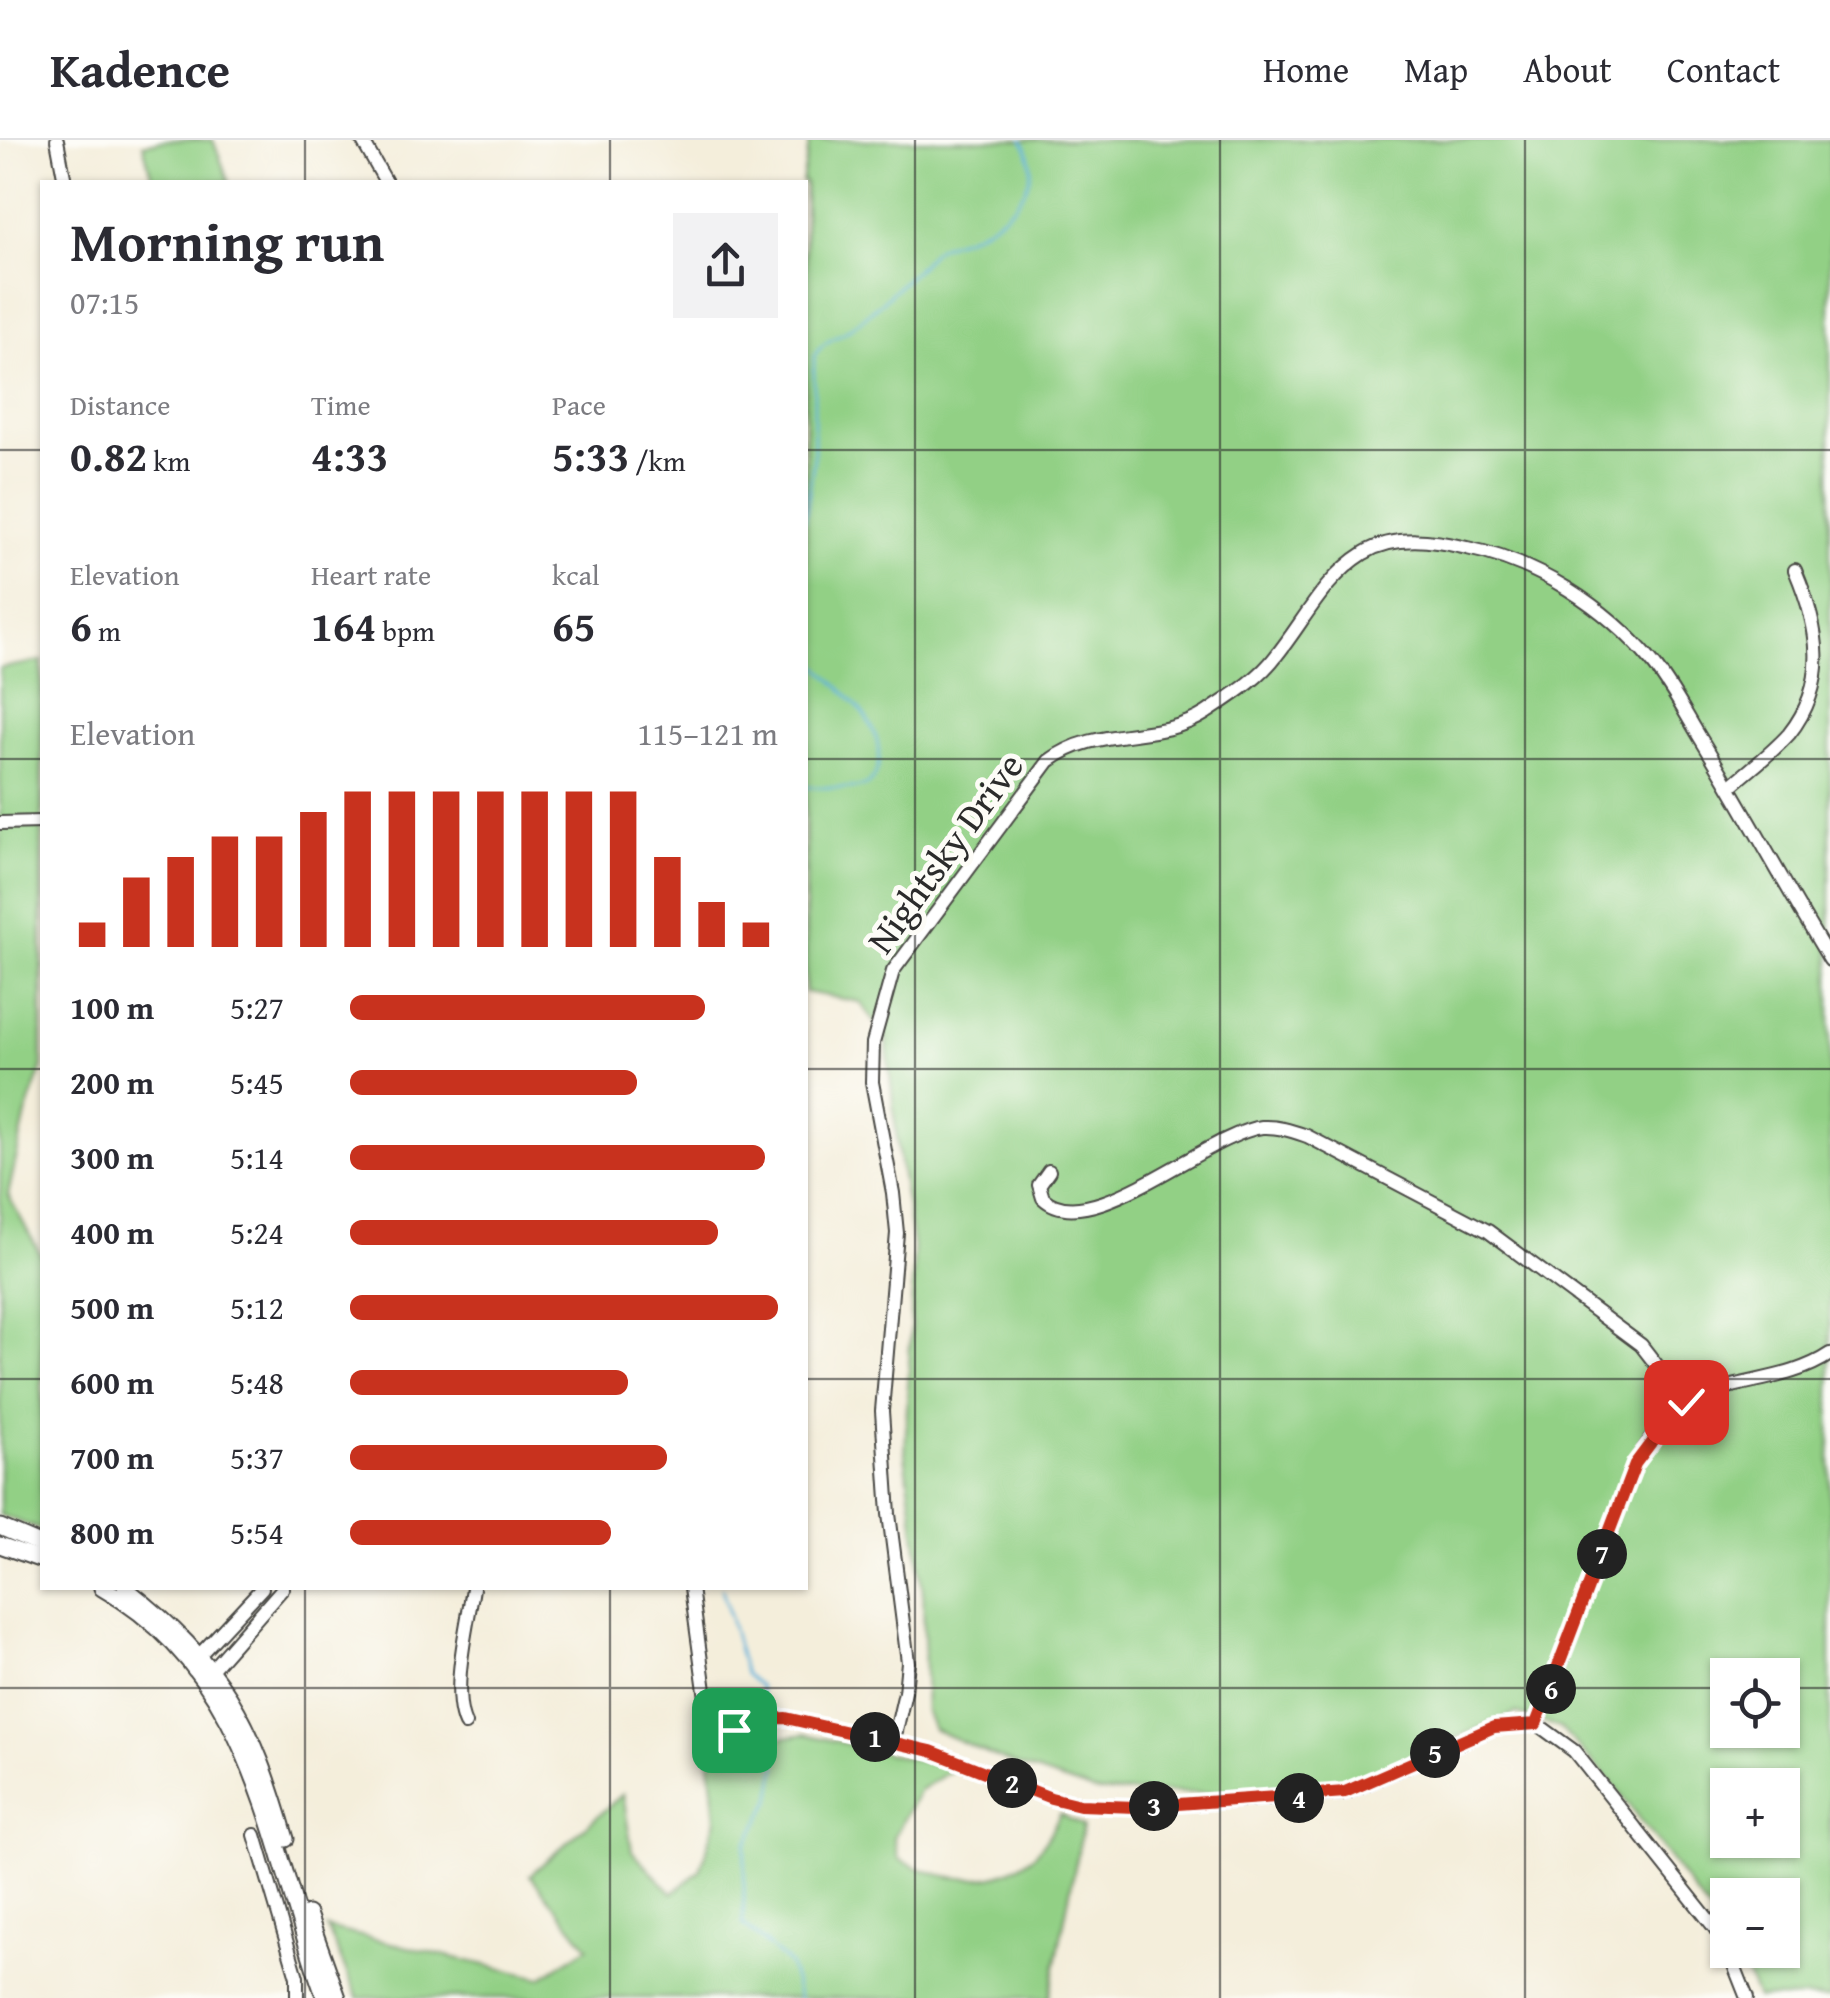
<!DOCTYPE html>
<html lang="en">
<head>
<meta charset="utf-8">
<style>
	:root { --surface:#fff; --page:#f2f2f3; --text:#2b2b33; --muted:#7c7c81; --line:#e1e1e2; --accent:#c8321e }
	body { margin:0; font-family:"Gentium Book Plus",serif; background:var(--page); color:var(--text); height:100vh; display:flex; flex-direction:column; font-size:38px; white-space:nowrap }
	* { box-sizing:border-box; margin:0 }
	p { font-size:32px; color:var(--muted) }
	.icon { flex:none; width:55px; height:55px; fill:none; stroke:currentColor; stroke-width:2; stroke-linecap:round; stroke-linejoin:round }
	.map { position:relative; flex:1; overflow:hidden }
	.details { position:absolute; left:40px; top:40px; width:768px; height:1410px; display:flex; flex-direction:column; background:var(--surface); border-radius:0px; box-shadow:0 2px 8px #0004 }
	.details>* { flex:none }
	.controls { position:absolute; left:1710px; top:1518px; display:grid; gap:20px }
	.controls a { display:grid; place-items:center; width:90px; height:90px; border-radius:0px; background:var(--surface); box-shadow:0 2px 8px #0004; font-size:50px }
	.pin { position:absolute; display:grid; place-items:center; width:85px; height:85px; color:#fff; margin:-42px; border-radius:20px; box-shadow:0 5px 15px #0006 }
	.km { position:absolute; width:50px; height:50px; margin:-25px; border-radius:50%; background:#222; color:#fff; font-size:28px; line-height:50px; text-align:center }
	.round { display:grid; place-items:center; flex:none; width:105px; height:105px; border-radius:0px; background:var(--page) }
	.head { display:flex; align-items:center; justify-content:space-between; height:170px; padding:0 30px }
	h1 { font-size:55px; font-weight:800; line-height:75px }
	.figures { display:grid; grid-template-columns:repeat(3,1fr); gap:15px; height:170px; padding:10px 30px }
	.figures div { display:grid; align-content:center }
	.figures b { font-size:42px; font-weight:800 }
	.figures small { font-size:28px; font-weight:400 }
	.figures p { font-size:28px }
	.chart { height:280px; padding:20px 30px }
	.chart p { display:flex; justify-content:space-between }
	.chart svg { width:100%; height:180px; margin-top:10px; stroke:var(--accent); stroke-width:6 }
	ul { padding:0 30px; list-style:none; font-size:32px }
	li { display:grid; grid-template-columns:160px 120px 1fr; align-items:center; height:75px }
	li i { height:25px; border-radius:12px; background:var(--accent) }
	header { display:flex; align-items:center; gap:60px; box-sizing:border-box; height:140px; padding:0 50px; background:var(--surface); border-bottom:2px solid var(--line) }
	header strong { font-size:48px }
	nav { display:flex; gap:55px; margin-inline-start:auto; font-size:35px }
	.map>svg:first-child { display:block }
	.green { fill:#92d085; stroke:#5e7e58; stroke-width:2.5; fill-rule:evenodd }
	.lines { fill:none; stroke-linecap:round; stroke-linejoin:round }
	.stream { stroke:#60b3db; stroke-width:2.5 }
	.minor-casing { stroke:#494845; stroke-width:16 }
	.major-casing { stroke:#494845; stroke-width:19 }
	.minor { stroke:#fff; stroke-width:12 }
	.major { stroke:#fff; stroke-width:15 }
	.route-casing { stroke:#fff; stroke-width:20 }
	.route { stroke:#c8321e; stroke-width:12 }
	.grid { fill:none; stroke:#2b2b2b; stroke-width:2.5; stroke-opacity:0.55 }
	.labels { text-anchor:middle; stroke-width:10; stroke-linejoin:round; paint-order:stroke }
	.street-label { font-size:38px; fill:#2b2b2b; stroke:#fdfcf7 }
</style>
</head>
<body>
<header>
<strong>Kadence</strong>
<nav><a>Home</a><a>Map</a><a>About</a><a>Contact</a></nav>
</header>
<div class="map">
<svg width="1830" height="1858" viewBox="0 0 1830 1858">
	<rect width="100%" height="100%" fill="#fdfcf7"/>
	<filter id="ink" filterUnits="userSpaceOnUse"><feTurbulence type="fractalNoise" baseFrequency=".01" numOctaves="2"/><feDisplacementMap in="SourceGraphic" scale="20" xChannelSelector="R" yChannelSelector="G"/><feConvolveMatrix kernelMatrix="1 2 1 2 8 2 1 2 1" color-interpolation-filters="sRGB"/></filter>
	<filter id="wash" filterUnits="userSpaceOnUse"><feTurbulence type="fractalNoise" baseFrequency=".0048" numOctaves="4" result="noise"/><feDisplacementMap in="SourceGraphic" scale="40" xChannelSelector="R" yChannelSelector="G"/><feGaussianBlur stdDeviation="2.25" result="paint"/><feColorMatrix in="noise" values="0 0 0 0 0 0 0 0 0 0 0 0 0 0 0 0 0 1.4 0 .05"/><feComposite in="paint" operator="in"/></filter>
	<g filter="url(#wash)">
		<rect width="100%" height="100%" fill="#f4eedb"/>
		<!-- green -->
		<g class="green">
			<path d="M168,0H213L229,42H153L143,4Z"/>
			<path d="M810,0H1830V1858H1757L1736,1810H1782V1755H1728L1727,1796L1612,1643L1560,1588L1516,1573L1356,1640L1204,1653L1097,1652L1008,1622L933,1589L926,1573L923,1453L905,1315L914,1112L898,1010L886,898L860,862L805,852V42H802ZM1728,1535H1782V1590H1728ZM1728,1645H1782V1700H1728Z"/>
			<path d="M42,521V929L26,974L8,1055L42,1117V1390L0,1375V528Z"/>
			<path d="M805,1594L954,1629L920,1650L894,1697L899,1719C941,1741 995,1750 1034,1715C1045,1705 1053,1687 1060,1674L1083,1686L1049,1858H358L327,1788L541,1838L588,1807L530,1735L623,1654L632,1711L672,1753L700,1731L716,1679L709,1609Z"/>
		</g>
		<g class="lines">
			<!-- stream -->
			<g class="stream">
				<path d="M805,380L814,317V216C823,202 830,201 844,193C870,176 891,152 914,132C922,125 928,115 936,109C946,102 961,100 972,95C1009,77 1049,42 1022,0"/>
				<path d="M805,512C830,544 887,577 878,626C876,634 874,641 866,645C855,651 821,646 805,647"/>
				<path d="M722,1448L745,1534L760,1546L763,1566"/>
				<path d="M767,1598L777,1626L771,1660L745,1706L743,1784L789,1824L799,1858"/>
			</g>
		</g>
	</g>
	<g filter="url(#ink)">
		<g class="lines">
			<!-- minor casing -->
			<g class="minor-casing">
				<g id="minor">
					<path d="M57,0L65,42"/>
					<path d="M362,0L386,42"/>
					<path d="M1730,647C1749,630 1772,613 1789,594C1830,542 1819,487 1795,430"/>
					<path d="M0,683L42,682"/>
					<path d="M1049,1031L1039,1045L1043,1058C1089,1102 1206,994 1262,987C1278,986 1292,991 1307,996L1488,1091L1641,1205L1686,1263"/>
					<path d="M691,1448L709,1580L719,1591C742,1592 762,1576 786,1578L931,1611L1051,1658L1080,1665L1136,1667L1345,1653L1495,1587L1537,1584L1574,1611L1715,1788L1728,1809"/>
					<path d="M192,1523L262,1448"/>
					<path d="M205,1537L283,1448"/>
					<path d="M465,1584C450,1552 468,1483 473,1448"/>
					<path d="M1537,1584L1635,1324C1648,1303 1664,1274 1686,1263C1731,1238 1787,1243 1830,1214"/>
					<path d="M894,1600L905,1552L908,1522L889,1374L882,1271L897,1093L893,1053L872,942L873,903L893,831L1049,621C1098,584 1158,604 1206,573C1231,556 1258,540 1276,516C1305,480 1324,438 1364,413C1396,394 1434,400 1467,408C1537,422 1605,466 1651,521C1672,546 1687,577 1704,604C1747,675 1787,749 1830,820"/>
					<path d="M255,1695L297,1837V1858"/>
					<path d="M1728,1810L1747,1858"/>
				</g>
			</g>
			<!-- major casing -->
			<g class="major-casing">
				<g id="major">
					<path d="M0,1387L42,1405"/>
					<path d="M0,1405L42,1420"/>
					<path d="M102,1448C257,1535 269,1708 325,1858"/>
					<path d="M125,1448C223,1525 252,1581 286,1699"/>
					<path d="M308,1774L338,1858"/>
				</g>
			</g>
			<!-- minor -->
			<use href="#minor" class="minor"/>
			<!-- major -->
			<use href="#major" class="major"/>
		</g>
	</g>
	<g class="lines" filter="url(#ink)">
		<!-- route casing -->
		<g class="route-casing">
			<path id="route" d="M734,1590L764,1579L786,1578L931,1611L1051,1658L1080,1665L1136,1667L1345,1652L1494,1587L1536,1584L1635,1324L1674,1272L1686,1262"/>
		</g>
		<!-- route -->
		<use href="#route" class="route"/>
	</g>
	<!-- grid -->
	<path class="grid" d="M305,0V42M610,0V42M915,0V1858M1220,0V1858M1525,0V1858M0,310H42M805,310H1830M0,619H42M805,619H1830M0,929H42M805,929H1830M0,1239H42M805,1239H1830M305,1448V1858M610,1448V1858M0,1548H1728M1782,1548H1830"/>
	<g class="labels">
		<!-- street labels -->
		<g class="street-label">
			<text transform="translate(945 713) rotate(-54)" y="13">Nightsky Drive</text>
		</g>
	</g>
</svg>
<div class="controls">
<a><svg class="icon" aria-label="locate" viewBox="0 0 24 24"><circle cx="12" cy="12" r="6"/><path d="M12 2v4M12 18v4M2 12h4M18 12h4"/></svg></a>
<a>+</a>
<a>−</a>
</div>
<div class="pin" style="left:734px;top:1590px;background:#1e9e55"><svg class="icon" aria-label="arrive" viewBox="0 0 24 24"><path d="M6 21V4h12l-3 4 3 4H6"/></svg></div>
<div class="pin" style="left:1686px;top:1262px;background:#d93025"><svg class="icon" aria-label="check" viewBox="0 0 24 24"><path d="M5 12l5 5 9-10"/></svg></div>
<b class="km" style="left:875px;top:1597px">1</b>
<b class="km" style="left:1012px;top:1643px">2</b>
<b class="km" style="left:1154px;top:1666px">3</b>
<b class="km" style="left:1299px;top:1658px">4</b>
<b class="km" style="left:1435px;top:1613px">5</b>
<b class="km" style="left:1551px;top:1549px">6</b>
<b class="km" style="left:1602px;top:1414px">7</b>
<section class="details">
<div class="head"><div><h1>Morning run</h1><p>07:15</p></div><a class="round"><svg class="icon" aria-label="share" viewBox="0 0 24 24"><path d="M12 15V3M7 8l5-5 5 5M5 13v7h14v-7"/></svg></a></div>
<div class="figures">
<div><p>Distance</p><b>0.82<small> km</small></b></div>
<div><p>Time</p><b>4:33</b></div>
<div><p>Pace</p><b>5:33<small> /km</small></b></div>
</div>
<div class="figures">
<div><p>Elevation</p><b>6<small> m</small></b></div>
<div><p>Heart rate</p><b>164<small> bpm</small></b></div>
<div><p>kcal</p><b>65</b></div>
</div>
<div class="chart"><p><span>Elevation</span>115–121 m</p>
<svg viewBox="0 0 160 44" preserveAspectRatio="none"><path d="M5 44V38M15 44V27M25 44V22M35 44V17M45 44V17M55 44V11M65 44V6M75 44V6M85 44V6M95 44V6M105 44V6M115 44V6M125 44V6M135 44V22M145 44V33M155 44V38"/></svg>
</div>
<ul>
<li><b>100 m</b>5:27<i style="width:83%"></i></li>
<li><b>200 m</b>5:45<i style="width:67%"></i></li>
<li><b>300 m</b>5:14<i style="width:97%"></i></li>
<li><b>400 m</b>5:24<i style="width:86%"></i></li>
<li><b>500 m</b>5:12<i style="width:100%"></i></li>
<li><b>600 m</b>5:48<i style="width:65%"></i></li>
<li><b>700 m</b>5:37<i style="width:74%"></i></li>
<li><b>800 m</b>5:54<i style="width:61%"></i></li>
</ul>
</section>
</div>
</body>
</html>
